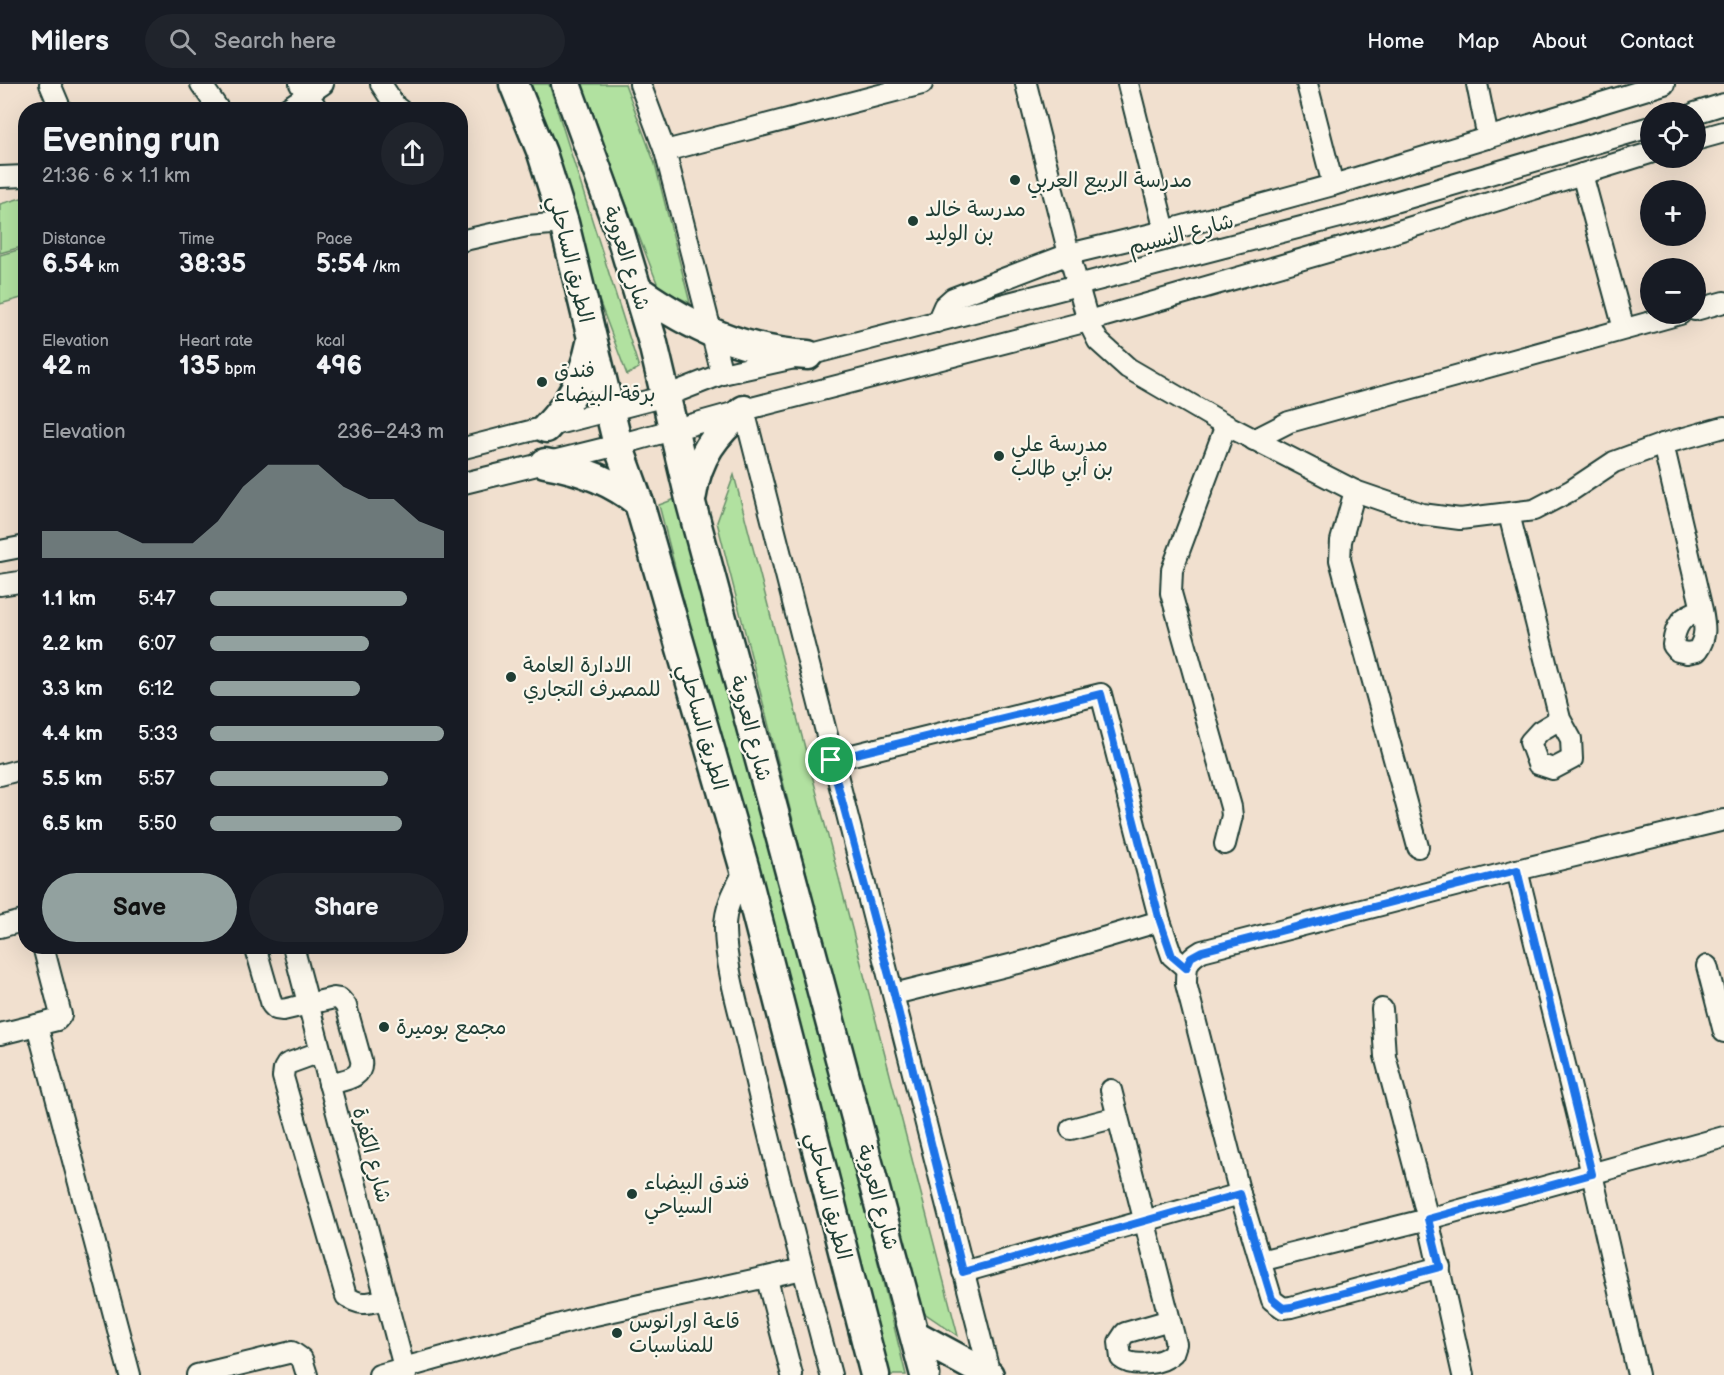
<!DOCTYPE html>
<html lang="en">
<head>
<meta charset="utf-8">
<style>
	:root { --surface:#171b24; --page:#20242c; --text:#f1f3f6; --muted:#9ea1a6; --line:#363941; --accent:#92a19f }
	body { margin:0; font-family:"Balsamiq Sans","Playpen Sans Arabic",sans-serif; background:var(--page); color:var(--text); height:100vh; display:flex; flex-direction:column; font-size:22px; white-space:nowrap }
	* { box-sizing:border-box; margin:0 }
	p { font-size:20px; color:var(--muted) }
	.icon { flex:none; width:33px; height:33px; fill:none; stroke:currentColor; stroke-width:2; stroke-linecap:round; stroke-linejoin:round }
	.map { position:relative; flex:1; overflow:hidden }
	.sheet { position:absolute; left:18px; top:18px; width:450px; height:852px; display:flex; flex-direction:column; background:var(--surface); border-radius:24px; box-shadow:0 6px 24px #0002 }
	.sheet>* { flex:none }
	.controls { position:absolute; left:1640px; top:18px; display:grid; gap:12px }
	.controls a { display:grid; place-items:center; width:66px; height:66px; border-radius:50%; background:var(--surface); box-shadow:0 6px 24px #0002; font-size:30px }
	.pin { position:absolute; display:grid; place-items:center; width:51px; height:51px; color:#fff; margin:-26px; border:3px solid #fff; border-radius:50%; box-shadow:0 2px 6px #0007 }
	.round { display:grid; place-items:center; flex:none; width:63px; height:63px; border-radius:32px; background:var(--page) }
	.overview { display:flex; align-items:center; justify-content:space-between; height:102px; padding:0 24px }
	h1 { font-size:33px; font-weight:700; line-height:45px }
	.stats { display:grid; grid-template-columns:repeat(3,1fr); gap:9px; height:102px; padding:6px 24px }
	.stats div { display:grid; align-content:center }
	.stats b { font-size:26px; font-weight:700 }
	.stats small { font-size:16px; font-weight:400 }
	.stats p { font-size:16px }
	.chart { height:168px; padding:12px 24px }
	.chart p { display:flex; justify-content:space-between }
	.chart svg { width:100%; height:108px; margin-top:6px; fill:var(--accent); opacity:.7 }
	.button { display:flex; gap:12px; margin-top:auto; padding:12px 24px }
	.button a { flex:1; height:69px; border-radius:36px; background:var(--accent); color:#111; font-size:24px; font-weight:700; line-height:69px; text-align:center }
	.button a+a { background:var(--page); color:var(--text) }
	ul { padding:0 24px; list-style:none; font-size:20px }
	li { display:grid; grid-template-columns:96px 72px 1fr; align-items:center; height:45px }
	li i { height:15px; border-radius:8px; background:var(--accent) }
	header { display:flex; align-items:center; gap:36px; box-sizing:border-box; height:84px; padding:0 30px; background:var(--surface); border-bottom:2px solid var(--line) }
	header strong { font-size:28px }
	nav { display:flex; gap:33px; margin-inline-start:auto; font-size:21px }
	.search { width:420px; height:54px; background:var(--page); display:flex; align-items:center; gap:15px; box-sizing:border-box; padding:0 21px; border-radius:33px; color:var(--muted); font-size:22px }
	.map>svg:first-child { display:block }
	.green { fill:#b1e1a0; stroke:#688f6a; stroke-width:1.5 }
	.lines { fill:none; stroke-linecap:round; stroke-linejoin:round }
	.minor-casing { stroke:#1f3d34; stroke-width:24 }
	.highway-casing { stroke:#1f3d34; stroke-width:33 }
	.minor { stroke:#fbf7ec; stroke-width:20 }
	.highway { stroke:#fbf7ec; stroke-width:28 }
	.route-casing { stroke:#fff; stroke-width:12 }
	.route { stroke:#1a73e8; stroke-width:8 }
	.poi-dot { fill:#1f3d34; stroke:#fbf7ec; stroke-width:2 }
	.labels { text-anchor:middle; stroke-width:4.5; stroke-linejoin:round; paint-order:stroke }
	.poi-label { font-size:21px; fill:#1f3d34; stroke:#fbf7ec; text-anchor:start }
	.street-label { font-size:21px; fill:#1f3d34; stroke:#fbf7ec }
</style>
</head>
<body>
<header>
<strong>Milers</strong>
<div class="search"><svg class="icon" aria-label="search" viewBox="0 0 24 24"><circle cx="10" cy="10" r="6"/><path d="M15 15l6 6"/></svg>Search here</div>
<nav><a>Home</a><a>Map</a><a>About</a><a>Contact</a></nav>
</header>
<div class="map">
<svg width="1724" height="1291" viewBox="0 0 1724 1291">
	<rect width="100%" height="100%" fill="#f1e0cf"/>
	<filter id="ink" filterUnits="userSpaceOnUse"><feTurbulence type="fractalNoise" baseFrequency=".0167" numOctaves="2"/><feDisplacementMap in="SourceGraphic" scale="12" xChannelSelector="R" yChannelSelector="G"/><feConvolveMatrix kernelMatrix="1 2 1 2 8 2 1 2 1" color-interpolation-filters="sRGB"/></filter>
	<g filter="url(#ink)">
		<!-- green -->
		<g class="green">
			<path d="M518,0H549L639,284L627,291Z"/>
			<path d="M580,0H625L655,80L690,219L659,204Z"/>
			<path d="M25,113V162L0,169V120Z"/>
			<path d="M25,164V213L0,220V171Z"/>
			<path d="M734,391L958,1252L917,1224L717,438Z"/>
			<path d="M675,415C756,706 834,998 906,1291H883L659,421Z"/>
		</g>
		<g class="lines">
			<!-- minor casing -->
			<g class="minor-casing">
				<g id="minor">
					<path d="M50,0L61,26"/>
					<path d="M201,0L219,26"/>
					<path d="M300,0L318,26"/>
					<path d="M381,0L396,23L400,26"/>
					<path d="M640,0L665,67L722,290"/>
					<path d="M1026,0L1069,170L1088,237L1098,257L1128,284L1226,341L1355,407L1422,430L1460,435L1534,426L1572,406L1614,378L1663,360L1724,343"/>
					<path d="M1128,0L1165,147"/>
					<path d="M1307,0L1333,101"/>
					<path d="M1477,0L1488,54"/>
					<path d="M285,26L323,0"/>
					<path d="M1695,29L1724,20"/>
					<path d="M1695,56L1724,48"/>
					<path d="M665,67L922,0"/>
					<path d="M1582,90L1624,245"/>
					<path d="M0,93L26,92"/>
					<path d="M460,157L527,142L564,139"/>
					<path d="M1695,226L1724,218"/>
					<path d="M937,238L944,222L953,214L1069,170L1165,147L1333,101L1664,0"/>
					<path d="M744,326L990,1291"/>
					<path d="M1254,356L1289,338L1680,230"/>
					<path d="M1663,360L1702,526C1705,542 1707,553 1697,567L1687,569L1678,567L1673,561C1675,541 1682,531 1702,526"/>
					<path d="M460,365L666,312L722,290L808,271L1367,126L1650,43"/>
					<path d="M460,400L618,361L744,326L1088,237L1376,154L1650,69"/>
					<path d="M1355,407L1341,457L1340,476L1418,763"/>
					<path d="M1509,430L1560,635L1571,655L1572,675L1553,685L1538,680L1530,658L1540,647L1560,635"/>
					<path d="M0,467L26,462"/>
					<path d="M0,501L26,497"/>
					<path d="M832,676L1101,610L1160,837"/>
					<path d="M0,691L26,684"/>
					<path d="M1225,760L1232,732L1231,723L1171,509L1172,486L1226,341"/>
					<path d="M745,786C735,805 724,824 725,846C726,887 741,932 750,972C774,1079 803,1185 831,1291"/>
					<path d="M1517,786L1592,1090L1638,1291"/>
					<path d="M0,843L26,836"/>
					<path d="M255,862L272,921L276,925L283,926L334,914L340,915L346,922L361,976C364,995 343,996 329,1000"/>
					<path d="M293,862L406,1291"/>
					<path d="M1707,882L1724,948"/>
					<path d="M894,910L1026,877L1160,837L1172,872L1186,884"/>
					<path d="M1382,925L1385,972L1428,1135L1463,1291"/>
					<path d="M37,941L130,1291"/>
					<path d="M0,950L57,936L61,931L43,862"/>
					<path d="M320,968L287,980L284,985L283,993L346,1212C361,1223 369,1219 386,1215"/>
					<path d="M1111,1006L1176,1260L1173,1269C1162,1280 1133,1284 1121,1274L1119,1258L1125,1249L1170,1236"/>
					<path d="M1071,1045L1117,1033"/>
					<path d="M1260,1177L1428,1135L1724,1053"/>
					<path d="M1440,1183L1291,1223L1283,1224L1272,1216L1240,1110L1186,900C1186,882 1186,876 1202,867L1517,786L1724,736"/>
					<path d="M963,1188L1240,1110"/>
					<path d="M767,1195L792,1291"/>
					<path d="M197,1291L292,1268L302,1275L307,1291"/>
					<path d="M379,1291L586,1233L803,1185"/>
				</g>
			</g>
			<!-- highway casing -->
			<g class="highway-casing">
				<g id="highway">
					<path d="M514,0L542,69L564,139L618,361L639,419L745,786L875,1291"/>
					<path d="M566,0L620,149L652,255L691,419L925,1291"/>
					<path d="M638,206C692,244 742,267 808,271"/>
					<path d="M546,344C570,319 584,293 591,259"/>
					<path d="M545,379C580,385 611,396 639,419"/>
					<path d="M692,411C697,374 715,349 744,326"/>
					<path d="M915,1251L989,1291"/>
				</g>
			</g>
			<!-- minor -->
			<use href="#minor" class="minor"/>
			<!-- highway -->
			<use href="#highway" class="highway"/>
		</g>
	</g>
	<g class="lines" filter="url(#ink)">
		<!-- route casing -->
		<g class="route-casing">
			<path id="route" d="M1101,610L1160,837L1172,872L1186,884L1191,873L1202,867L1517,786L1592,1090L1428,1135L1440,1183L1291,1223L1283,1224L1272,1215L1240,1110L963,1188L894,910L831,676Z"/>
		</g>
		<!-- route -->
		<use href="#route" class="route"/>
	</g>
	<!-- markers -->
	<g class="poi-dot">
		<circle cx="1015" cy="96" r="6"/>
		<circle cx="913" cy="137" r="6"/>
		<circle cx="542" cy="298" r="6"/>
		<circle cx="999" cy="372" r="6"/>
		<circle cx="511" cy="593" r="6"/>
		<circle cx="384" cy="943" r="6"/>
		<circle cx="632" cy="1110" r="6"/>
		<circle cx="617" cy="1249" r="6"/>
	</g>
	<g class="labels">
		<!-- poi labels -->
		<g class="poi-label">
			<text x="1027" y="103">مدرسة الربيع العربي</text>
			<text x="925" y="132">مدرسة خالد<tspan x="925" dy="24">بن الوليد</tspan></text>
			<text x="554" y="293">فندق<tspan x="554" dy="24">برقة-البيضاء</tspan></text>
			<text x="1011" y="367">مدرسة علي<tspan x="1011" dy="24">بن أبي طالب</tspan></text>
			<text x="523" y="588">الادارة العامة<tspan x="523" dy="24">للمصرف التجاري</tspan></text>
			<text x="396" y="950">مجمع بوميرة</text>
			<text x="644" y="1105">فندق البيضاء<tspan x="644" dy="24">السياحي</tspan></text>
			<text x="629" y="1244">قاعة اورانوس<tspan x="629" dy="24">للمناسبات</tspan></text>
		</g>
		<!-- street labels -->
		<g class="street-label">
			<text transform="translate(1181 150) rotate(-15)" y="7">شارع النسيم</text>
			<text transform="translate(627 174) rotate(72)" y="7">شارع العروبة</text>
			<text transform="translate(571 175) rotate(76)" y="7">الطريق الساحلي</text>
			<text transform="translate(703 643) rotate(74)" y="7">الطريق الساحلي</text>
			<text transform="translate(751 644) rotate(75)" y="7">شارع العروبة</text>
			<text transform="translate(372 1071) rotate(75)" y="7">شارع الكفرة</text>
			<text transform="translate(829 1112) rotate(76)" y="7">الطريق الساحلي</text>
			<text transform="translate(878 1113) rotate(75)" y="7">شارع العروبة</text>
		</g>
	</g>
</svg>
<div class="controls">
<a><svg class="icon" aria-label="locate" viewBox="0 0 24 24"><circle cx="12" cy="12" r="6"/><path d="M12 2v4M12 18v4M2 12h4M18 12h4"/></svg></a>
<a>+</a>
<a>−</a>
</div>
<div class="pin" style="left:831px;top:676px;background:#1e9e55"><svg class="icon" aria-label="arrive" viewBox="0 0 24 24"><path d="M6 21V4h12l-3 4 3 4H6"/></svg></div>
<section class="sheet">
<div class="overview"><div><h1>Evening run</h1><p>21:36 · 6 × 1.1 km</p></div><a class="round"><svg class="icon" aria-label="share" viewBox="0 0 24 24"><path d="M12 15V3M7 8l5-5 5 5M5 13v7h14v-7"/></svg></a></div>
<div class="stats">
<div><p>Distance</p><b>6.54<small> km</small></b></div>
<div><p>Time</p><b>38:35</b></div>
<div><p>Pace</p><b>5:54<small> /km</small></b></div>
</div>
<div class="stats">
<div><p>Elevation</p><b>42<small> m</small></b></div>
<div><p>Heart rate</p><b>135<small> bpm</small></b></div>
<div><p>kcal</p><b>496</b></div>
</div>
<div class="chart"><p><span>Elevation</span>236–243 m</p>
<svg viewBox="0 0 160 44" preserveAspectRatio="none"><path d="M0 44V33L10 33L20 33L30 33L40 38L50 38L60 38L70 29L80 15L90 6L100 6L110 6L120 15L130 20L140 20L150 29L160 33V44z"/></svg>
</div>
<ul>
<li><b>1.1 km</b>5:47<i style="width:84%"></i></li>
<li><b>2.2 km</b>6:07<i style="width:68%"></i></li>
<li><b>3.3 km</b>6:12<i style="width:64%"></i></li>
<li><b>4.4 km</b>5:33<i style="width:100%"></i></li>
<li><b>5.5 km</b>5:57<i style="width:76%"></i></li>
<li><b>6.5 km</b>5:50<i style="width:82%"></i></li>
</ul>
<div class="button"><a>Save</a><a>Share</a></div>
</section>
</div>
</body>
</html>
